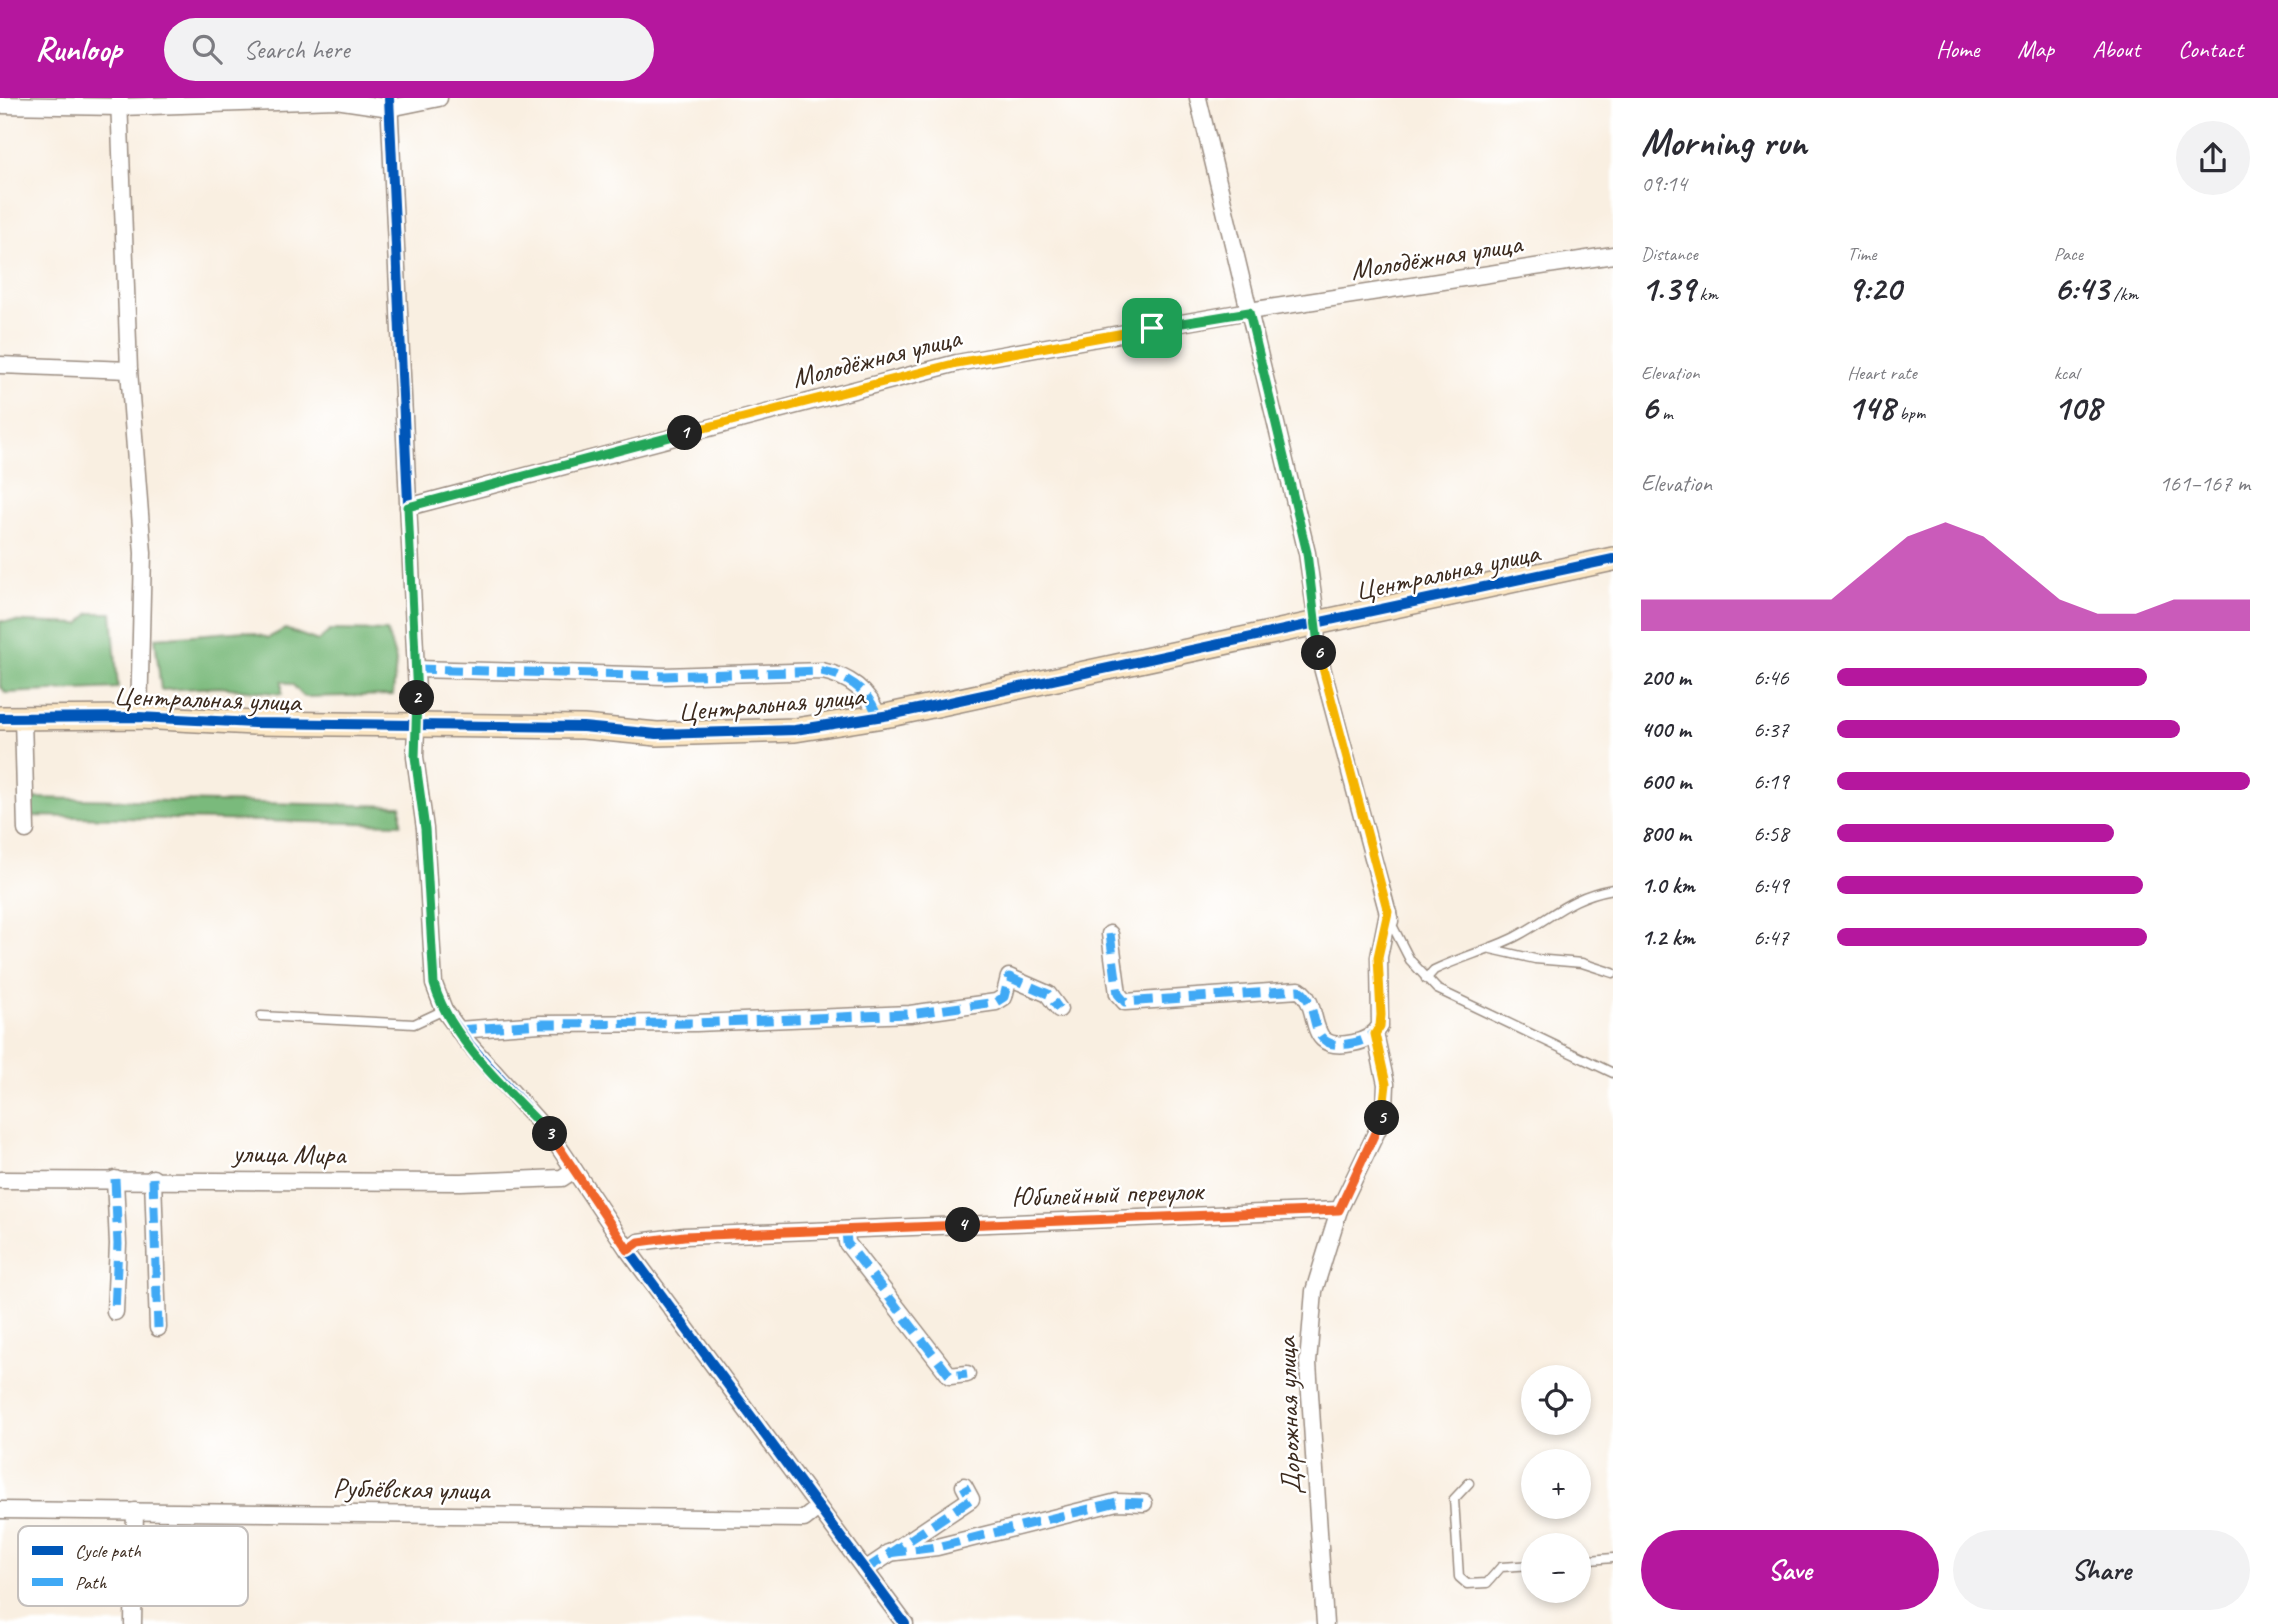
<!DOCTYPE html>
<html lang="en">
<head>
<meta charset="utf-8">
<style>
	:root { --surface:#fff; --page:#f2f2f3; --text:#2b2b33; --muted:#7c7c81; --accent:#b5179e }
	body { margin:0; font-family:Caveat,sans-serif; background:var(--page); color:var(--text); height:100vh; display:flex; flex-direction:column; font-size:26px; white-space:nowrap }
	* { box-sizing:border-box; margin:0 }
	p { font-size:23px; color:var(--muted) }
	.icon { flex:none; width:38px; height:38px; fill:none; stroke:currentColor; stroke-width:2; stroke-linecap:round; stroke-linejoin:round }
	.map { position:relative; flex:1; overflow:hidden }
	.sheet { display:flex; flex-direction:column; background:var(--surface); width:665px }
	.sheet>* { flex:none }
	.buttons { position:absolute; left:1521px; top:1267px; display:grid; gap:14px }
	.buttons a { display:grid; place-items:center; width:70px; height:70px; border-radius:50%; background:var(--surface); box-shadow:0 4px 10px #0003; font-size:35px }
	.pin { position:absolute; display:grid; place-items:center; width:60px; height:60px; color:#fff; margin:-30px; border-radius:14px; box-shadow:0 4px 10px #0006 }
	.km { position:absolute; width:35px; height:35px; margin:-18px; border-radius:50%; background:#222; color:#fff; font-size:19px; line-height:35px; text-align:center }
	.round { display:grid; place-items:center; flex:none; width:74px; height:74px; border-radius:37px; background:var(--page) }
	.head { display:flex; align-items:center; justify-content:space-between; height:119px; padding:0 28px }
	h1 { font-size:38px; font-weight:700; line-height:52px }
	.metrics { display:grid; grid-template-columns:repeat(3,1fr); gap:10px; height:119px; padding:7px 28px }
	.metrics div { display:grid; align-content:center }
	.metrics b { font-size:35px; font-weight:700 }
	.metrics small { font-size:19px; font-weight:400 }
	.metrics p { font-size:19px }
	.chart { height:196px; padding:14px 28px }
	.chart p { display:flex; justify-content:space-between }
	.chart svg { width:100%; height:126px; margin-top:7px; fill:var(--accent); opacity:.7 }
	.button { display:flex; gap:14px; margin-top:auto; padding:14px 28px }
	.button a { flex:1; height:80px; border-radius:42px; background:var(--accent); color:#fff; font-size:28px; font-weight:700; line-height:80px; text-align:center }
	.button a+a { background:var(--page); color:var(--text) }
	ul { padding:0 28px; list-style:none; font-size:23px }
	li { display:grid; grid-template-columns:112px 84px 1fr; align-items:center; height:52px }
	li i { height:18px; border-radius:9px; background:var(--accent) }
	header { display:flex; align-items:center; gap:42px; box-sizing:border-box; height:98px; padding:0 35px; background:var(--accent); color:#fff }
	header strong { font-size:33px }
	nav { display:flex; gap:38px; margin-inline-start:auto; font-size:24px }
	.search { width:490px; height:63px; background:var(--page); display:flex; align-items:center; gap:18px; box-sizing:border-box; padding:0 24px; border-radius:38px; color:var(--muted); font-size:26px }
	main { display:flex; flex:1; min-height:0 }
	.map>svg:first-child { display:block }
	.forest { fill:#7aba7b; stroke:#5a724c; stroke-width:2 }
	.lines { fill:none; stroke-linecap:round; stroke-linejoin:round }
	.lane-casing { stroke:#9a8c80; stroke-width:11 }
	.street-casing { stroke:#9a8c80; stroke-width:19 }
	.secondary-casing { stroke:#9a8c80; stroke-width:26 }
	.lane { stroke:#fff; stroke-width:8 }
	.street { stroke:#fff; stroke-width:16 }
	.secondary { stroke:#fbe6c3; stroke-width:23 }
	.quiet { stroke:#3fa9f5; stroke-width:9; stroke-dasharray:18 9; stroke-linecap:butt }
	.cycleway-casing { stroke:#fff; stroke-width:15 }
	.cycleway { stroke:#0057b8; stroke-width:10 }
	.split-1-casing { stroke:#fff; stroke-width:14 }
	.split-2-casing { stroke:#fff; stroke-width:14 }
	.split-3-casing { stroke:#fff; stroke-width:14 }
	.split-4-casing { stroke:#fff; stroke-width:14 }
	.split-5-casing { stroke:#fff; stroke-width:14 }
	.split-6-casing { stroke:#fff; stroke-width:14 }
	.split-7-casing { stroke:#fff; stroke-width:14 }
	.split-1 { stroke:#f5b400; stroke-width:9 }
	.split-2 { stroke:#22a559; stroke-width:9 }
	.split-3 { stroke:#22a559; stroke-width:9 }
	.split-4 { stroke:#f0652b; stroke-width:9 }
	.split-5 { stroke:#f0652b; stroke-width:9 }
	.split-6 { stroke:#f5b400; stroke-width:9 }
	.split-7 { stroke:#22a559; stroke-width:9 }
	.labels { text-anchor:middle; stroke-width:5; stroke-linejoin:round; paint-order:stroke }
	.street-label { font-size:28px; fill:#3b2a1e; stroke:#fff }
	.key { fill:#fff; stroke:#c4bfbc; stroke-width:2 }
	.key-label { font-size:19px; fill:#3b2a1e }
</style>
</head>
<body>
<header>
<strong>Runloop</strong>
<div class="search"><svg class="icon" aria-label="search" viewBox="0 0 24 24"><circle cx="10" cy="10" r="6"/><path d="M15 15l6 6"/></svg>Search here</div>
<nav><a>Home</a><a>Map</a><a>About</a><a>Contact</a></nav>
</header>
<main>
<div class="map">
<svg width="1613" height="1526" viewBox="0 0 1613 1526">
	<rect width="100%" height="100%" fill="#fff"/>
	<filter id="ink" filterUnits="userSpaceOnUse"><feTurbulence type="fractalNoise" baseFrequency=".0143" numOctaves="2"/><feDisplacementMap in="SourceGraphic" scale="14" xChannelSelector="R" yChannelSelector="G"/><feConvolveMatrix kernelMatrix="1 2 1 2 8 2 1 2 1" color-interpolation-filters="sRGB"/></filter>
	<filter id="wash" filterUnits="userSpaceOnUse"><feTurbulence type="fractalNoise" baseFrequency=".00686" numOctaves="4" result="noise"/><feDisplacementMap in="SourceGraphic" scale="28" xChannelSelector="R" yChannelSelector="G"/><feGaussianBlur stdDeviation="1.57" result="paint"/><feColorMatrix in="noise" values="0 0 0 0 0 0 0 0 0 0 0 0 0 0 0 0 0 1.4 0 .05"/><feComposite in="paint" operator="in"/></filter>
	<g filter="url(#wash)">
		<rect width="100%" height="100%" fill="#f9efe1"/>
		<!-- forest -->
		<g class="forest">
			<path d="M90,515H112L118,590L6,595L0,588V523L80,526Z"/>
			<path d="M285,531L318,543L331,532L387,533L396,563L393,597L304,599L293,587L282,583V596L220,589L161,592L155,540L245,533L268,540Z"/>
			<path d="M31,700L401,708V726L31,718Z"/>
		</g>
	</g>
	<g filter="url(#ink)">
		<g class="lines">
			<!-- lane casing -->
			<g class="lane-casing">
				<g id="lane">
					<path d="M1390,823L1410,862L1437,891L1613,975"/>
					<path d="M1491,851L1535,861L1582,865L1613,875"/>
					<path d="M1426,881L1434,872C1461,859 1489,852 1515,839C1553,819 1568,799 1613,791"/>
					<path d="M261,918L414,926L444,912"/>
					<path d="M1469,1385L1454,1401L1459,1479L1467,1486L1487,1485L1501,1469L1533,1467"/>
					<path d="M1578,1463L1613,1460"/>
				</g>
			</g>
			<!-- street casing -->
			<g class="street-casing">
				<g id="street">
					<path d="M119,0L129,272L143,455L139,619"/>
					<path d="M389,0L417,595L415,659L425,731L434,886L444,912L469,946L552,1039L628,1152L905,1526"/>
					<path d="M1198,0L1307,455L1317,525L1316,547L1390,823"/>
					<path d="M0,7L120,9L336,2L390,10L439,0"/>
					<path d="M0,267L129,272"/>
					<path d="M408,409L957,265L1249,213L1613,157"/>
					<path d="M416,571L665,578L822,573C848,578 870,593 878,620"/>
					<path d="M23,620L26,732"/>
					<path d="M1110,836L1118,896L1125,904L1299,892C1324,908 1302,956 1353,945C1364,943 1374,938 1380,928L1379,859L1388,814"/>
					<path d="M458,932L540,926L696,925L910,916L996,904L1004,899L1009,879L1048,896L1059,911"/>
					<path d="M153,1080L158,1230"/>
					<path d="M115,1081L118,1146L115,1214"/>
					<path d="M0,1082L461,1084L562,1080L574,1072"/>
					<path d="M846,1132L847,1145L950,1278L967,1276"/>
					<path d="M628,1152L639,1144L684,1138L1339,1112"/>
					<path d="M0,1412L804,1421L818,1410"/>
					<path d="M888,1455L937,1449L1117,1404L1144,1405"/>
					<path d="M865,1472L971,1401L964,1388"/>
					<path d="M133,1526L135,1413"/>
					<path d="M1325,1526L1308,1265L1314,1193L1339,1112L1378,1031L1385,1011L1386,986L1375,935"/>
				</g>
			</g>
			<!-- secondary casing -->
			<g class="secondary-casing">
				<path id="secondary" d="M0,620L139,619L254,625L583,629L657,636L795,632L890,617L1613,461"/>
			</g>
			<!-- lane -->
			<use href="#lane" class="lane"/>
			<!-- street -->
			<use href="#street" class="street"/>
			<!-- secondary -->
			<use href="#secondary" class="secondary"/>
			<!-- quiet -->
			<g class="quiet">
				<path d="M416,571L665,578L822,573C848,578 870,593 878,620"/>
				<path d="M1110,836L1118,896L1125,904L1299,892C1324,908 1302,956 1353,945C1364,943 1374,938 1380,928L1379,859L1388,814"/>
				<path d="M458,932L540,926L696,925L910,916L996,904L1004,899L1009,879L1048,896L1059,911"/>
				<path d="M153,1080L158,1230"/>
				<path d="M115,1081L118,1146L115,1214"/>
				<path d="M846,1132L847,1145L950,1278L967,1276"/>
				<path d="M888,1455L937,1449L1117,1404L1144,1405"/>
				<path d="M865,1472L971,1401L964,1388"/>
			</g>
			<!-- cycleway casing -->
			<g class="cycleway-casing">
				<g id="cycleway">
					<path d="M389,0L417,595L415,659L425,731L434,886L444,912L469,946L552,1039L628,1152L905,1526"/>
					<path d="M0,620L139,619L254,625L583,629L657,636L795,632L890,617L1613,461"/>
				</g>
			</g>
			<!-- cycleway -->
			<use href="#cycleway" class="cycleway"/>
		</g>
	</g>
	<g class="lines" filter="url(#ink)">
		<!-- split-1 casing -->
		<g class="split-1-casing">
			<path id="split-1" d="M685,335L957,265L1152,230"/>
		</g>
		<!-- split-2 casing -->
		<g class="split-2-casing">
			<path id="split-2" d="M417,600L408,409L685,335"/>
		</g>
		<!-- split-3 casing -->
		<g class="split-3-casing">
			<path id="split-3" d="M417,600L415,659L425,731L434,886C449,940 511,996 550,1036"/>
		</g>
		<!-- split-4 casing -->
		<g class="split-4-casing">
			<path id="split-4" d="M550,1036L628,1152L639,1144L684,1138L963,1127"/>
		</g>
		<!-- split-5 casing -->
		<g class="split-5-casing">
			<path id="split-5" d="M963,1127L1339,1112L1382,1020"/>
		</g>
		<!-- split-6 casing -->
		<g class="split-6-casing">
			<path id="split-6" d="M1319,555L1388,814L1378,859L1381,917L1380,928L1375,936L1386,986L1382,1020"/>
		</g>
		<!-- split-7 casing -->
		<g class="split-7-casing">
			<path id="split-7" d="M1152,230L1249,214L1307,455L1319,555"/>
		</g>
		<!-- split-1 -->
		<use href="#split-1" class="split-1"/>
		<!-- split-2 -->
		<use href="#split-2" class="split-2"/>
		<!-- split-3 -->
		<use href="#split-3" class="split-3"/>
		<!-- split-4 -->
		<use href="#split-4" class="split-4"/>
		<!-- split-5 -->
		<use href="#split-5" class="split-5"/>
		<!-- split-6 -->
		<use href="#split-6" class="split-6"/>
		<!-- split-7 -->
		<use href="#split-7" class="split-7"/>
	</g>
	<g class="labels">
		<!-- street labels -->
		<g class="street-label">
			<text transform="translate(1436 158) rotate(-9)" y="10">Молодёжная улица</text>
			<text transform="translate(876 259) rotate(-14)" y="10">Молодёжная улица</text>
			<text transform="translate(1447 473) rotate(-12)" y="10">Центральная улица</text>
			<text transform="translate(207 600) rotate(2)" y="10">Центральная улица</text>
			<text transform="translate(771 605) rotate(-5)" y="10">Центральная улица</text>
			<text transform="translate(289 1055) rotate(1)" y="10">улица Мира</text>
			<text transform="translate(1107 1095) rotate(-2)" y="10">Юбилейный переулок</text>
			<text transform="translate(1288 1318) rotate(-92)" y="10">Дорожная улица</text>
			<text transform="translate(411 1390) rotate(1)" y="10">Рублёвская улица</text>
		</g>
	</g>
	<!-- legend -->
	<rect x="18" y="1428" width="230" height="80" rx="10" class="key"/>
	<rect x="32" y="1448" width="31" height="9" fill="#0057b8"/>
	<rect x="32" y="1480" width="31" height="8" fill="#3fa9f5"/>
	<g class="key-label">
		<text x="75" y="1459">Cycle path</text>
		<text x="75" y="1491">Path</text>
	</g>
</svg>
<div class="buttons">
<a><svg class="icon" aria-label="locate" viewBox="0 0 24 24"><circle cx="12" cy="12" r="6"/><path d="M12 2v4M12 18v4M2 12h4M18 12h4"/></svg></a>
<a>+</a>
<a>−</a>
</div>
<div class="pin" style="left:1152px;top:230px;background:#1e9e55"><svg class="icon" aria-label="arrive" viewBox="0 0 24 24"><path d="M6 21V4h12l-3 4 3 4H6"/></svg></div>
<b class="km" style="left:685px;top:335px">1</b>
<b class="km" style="left:417px;top:600px">2</b>
<b class="km" style="left:550px;top:1036px">3</b>
<b class="km" style="left:963px;top:1127px">4</b>
<b class="km" style="left:1382px;top:1020px">5</b>
<b class="km" style="left:1319px;top:555px">6</b>
</div>
<section class="sheet">
<div class="head"><div><h1>Morning run</h1><p>09:14</p></div><a class="round"><svg class="icon" aria-label="share" viewBox="0 0 24 24"><path d="M12 15V3M7 8l5-5 5 5M5 13v7h14v-7"/></svg></a></div>
<div class="metrics">
<div><p>Distance</p><b>1.39<small> km</small></b></div>
<div><p>Time</p><b>9:20</b></div>
<div><p>Pace</p><b>6:43<small> /km</small></b></div>
</div>
<div class="metrics">
<div><p>Elevation</p><b>6<small> m</small></b></div>
<div><p>Heart rate</p><b>148<small> bpm</small></b></div>
<div><p>kcal</p><b>108</b></div>
</div>
<div class="chart"><p><span>Elevation</span>161–167 m</p>
<svg viewBox="0 0 160 44" preserveAspectRatio="none"><path d="M0 44V33L10 33L20 33L30 33L40 33L50 33L60 22L70 11L80 6L90 11L100 22L110 33L120 38L130 38L140 33L150 33L160 33V44z"/></svg>
</div>
<ul>
<li><b>200 m</b>6:46<i style="width:75%"></i></li>
<li><b>400 m</b>6:37<i style="width:83%"></i></li>
<li><b>600 m</b>6:19<i style="width:100%"></i></li>
<li><b>800 m</b>6:58<i style="width:67%"></i></li>
<li><b>1.0 km</b>6:49<i style="width:74%"></i></li>
<li><b>1.2 km</b>6:47<i style="width:75%"></i></li>
</ul>
<div class="button"><a>Save</a><a>Share</a></div>
</section>
</main>
</body>
</html>
